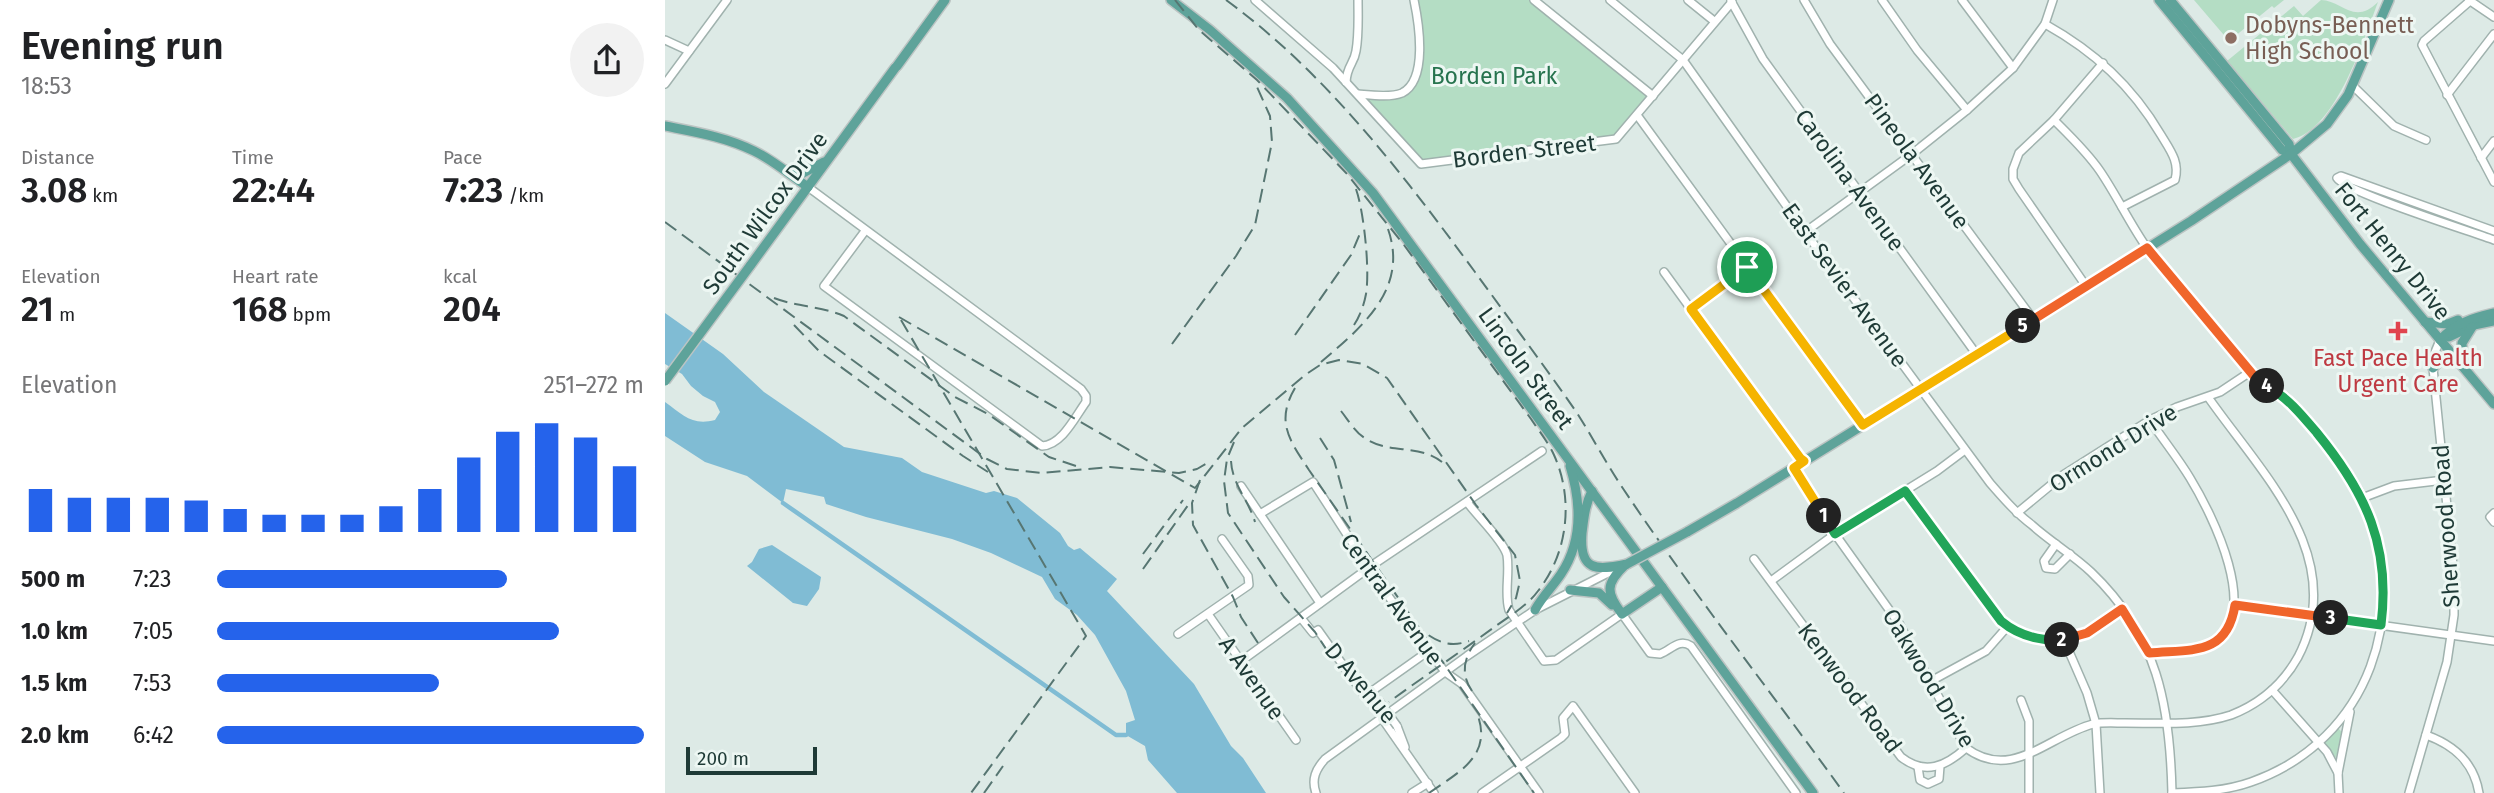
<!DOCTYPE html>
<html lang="en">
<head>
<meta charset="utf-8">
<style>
	:root { --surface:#fff; --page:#f2f2f2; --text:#202124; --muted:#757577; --accent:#2563eb }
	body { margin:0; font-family:"Fira Sans",sans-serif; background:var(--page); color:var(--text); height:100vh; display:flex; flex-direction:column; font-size:26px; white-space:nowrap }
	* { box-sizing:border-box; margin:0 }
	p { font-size:23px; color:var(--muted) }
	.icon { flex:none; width:38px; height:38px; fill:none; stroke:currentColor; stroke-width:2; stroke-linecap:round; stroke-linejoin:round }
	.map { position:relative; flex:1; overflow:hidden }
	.sheet { display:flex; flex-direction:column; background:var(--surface); width:665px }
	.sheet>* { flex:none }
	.scale { position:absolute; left:21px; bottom:18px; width:131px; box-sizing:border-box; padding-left:7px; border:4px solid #1e3a36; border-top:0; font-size:19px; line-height:24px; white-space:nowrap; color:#1e3a36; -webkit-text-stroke:5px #edf7f3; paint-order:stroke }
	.pin { position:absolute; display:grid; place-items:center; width:60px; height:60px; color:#fff; margin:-30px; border:4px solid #fff; border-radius:50%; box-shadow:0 2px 7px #0007 }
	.km { position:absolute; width:35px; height:35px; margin:-18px; border-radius:50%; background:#222; color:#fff; font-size:19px; line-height:35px; text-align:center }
	.round { display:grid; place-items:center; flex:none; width:74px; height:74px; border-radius:37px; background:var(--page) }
	.overview { display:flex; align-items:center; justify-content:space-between; height:119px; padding:0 21px }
	h1 { font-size:38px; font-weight:600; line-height:52px }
	.metrics { display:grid; grid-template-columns:repeat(3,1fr); gap:10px; height:119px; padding:7px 21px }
	.metrics div { display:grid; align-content:center }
	.metrics b { font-size:35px; font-weight:600 }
	.metrics small { font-size:19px; font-weight:400 }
	.metrics p { font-size:19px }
	.chart { height:196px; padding:14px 21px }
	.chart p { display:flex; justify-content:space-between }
	.chart svg { width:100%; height:126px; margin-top:7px; stroke:var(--accent); stroke-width:6 }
	ul { padding:0 21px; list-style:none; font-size:23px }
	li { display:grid; grid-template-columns:112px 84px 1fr; align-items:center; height:52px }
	li i { height:18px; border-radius:9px; background:var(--accent) }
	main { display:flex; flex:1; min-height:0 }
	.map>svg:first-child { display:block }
	.green { fill:#b4ddc4 }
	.water { fill:#80bcd4 }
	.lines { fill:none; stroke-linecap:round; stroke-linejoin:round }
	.canal { stroke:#80bcd4; stroke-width:4.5 }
	.minor-casing { stroke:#a0b2ae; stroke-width:10 }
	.major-casing { stroke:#bcc4c3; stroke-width:12 }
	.minor { stroke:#fff; stroke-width:7 }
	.major { stroke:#5ea39a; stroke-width:9 }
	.rail { stroke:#577672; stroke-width:2; stroke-dasharray:14 7; stroke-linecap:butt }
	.minor-bridge-casing { stroke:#a0b2ae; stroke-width:10; stroke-linecap:butt }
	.major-bridge-casing { stroke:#bcc4c3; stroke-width:12; stroke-linecap:butt }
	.minor-bridge { stroke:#fff; stroke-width:7 }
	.major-bridge { stroke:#5ea39a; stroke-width:9 }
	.split-1-casing { stroke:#fff; stroke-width:14 }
	.split-2-casing { stroke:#fff; stroke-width:14 }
	.split-3-casing { stroke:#fff; stroke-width:14 }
	.split-4-casing { stroke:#fff; stroke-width:14 }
	.split-5-casing { stroke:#fff; stroke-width:14 }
	.split-6-casing { stroke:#fff; stroke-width:14 }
	.split-1 { stroke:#f5b400; stroke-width:9 }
	.split-2 { stroke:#22a559; stroke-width:9 }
	.split-3 { stroke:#f0652b; stroke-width:9 }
	.split-4 { stroke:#22a559; stroke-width:9 }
	.split-5 { stroke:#f0652b; stroke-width:9 }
	.split-6 { stroke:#f5b400; stroke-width:9 }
	.education-dot { fill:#8d6e63; stroke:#edf7f3; stroke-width:2.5 }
	.health-dot { fill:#e0444e; stroke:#edf7f3; stroke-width:2.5 }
	.labels { text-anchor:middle; stroke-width:6; stroke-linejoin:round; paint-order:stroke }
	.education-label { font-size:23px; fill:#785e54; stroke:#edf7f3; text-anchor:start }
	.park-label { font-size:23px; fill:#26734e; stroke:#edf7f3 }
	.street-label { font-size:23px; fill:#1e3a36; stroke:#edf7f3 }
	.health-label { font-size:23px; fill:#be3a42; stroke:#edf7f3 }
</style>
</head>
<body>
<main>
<section class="sheet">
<div class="overview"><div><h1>Evening run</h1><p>18:53</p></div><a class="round"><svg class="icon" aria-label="share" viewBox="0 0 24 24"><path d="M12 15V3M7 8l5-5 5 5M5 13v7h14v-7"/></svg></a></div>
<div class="metrics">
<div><p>Distance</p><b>3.08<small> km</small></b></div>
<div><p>Time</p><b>22:44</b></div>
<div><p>Pace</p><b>7:23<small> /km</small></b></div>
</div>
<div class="metrics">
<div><p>Elevation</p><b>21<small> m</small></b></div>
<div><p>Heart rate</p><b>168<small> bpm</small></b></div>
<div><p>kcal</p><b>204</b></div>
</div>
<div class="chart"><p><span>Elevation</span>251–272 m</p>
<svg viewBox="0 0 160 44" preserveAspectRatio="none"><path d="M5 44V29M15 44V32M25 44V32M35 44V32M45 44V33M55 44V36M65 44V38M75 44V38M85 44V38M95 44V35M105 44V29M115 44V18M125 44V9M135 44V6M145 44V11M155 44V21"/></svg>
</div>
<ul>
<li><b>500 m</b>7:23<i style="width:68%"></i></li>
<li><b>1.0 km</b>7:05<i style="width:80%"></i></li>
<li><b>1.5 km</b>7:53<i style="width:52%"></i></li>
<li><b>2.0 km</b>6:42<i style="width:100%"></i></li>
</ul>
</section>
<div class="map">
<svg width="1829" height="793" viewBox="0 0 1829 793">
	<rect width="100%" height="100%" fill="#ddeae6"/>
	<!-- green -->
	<g class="green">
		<path d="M752,0H864L982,97L948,136L758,164L697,94H735L753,74Z"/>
		<path d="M1529,0H1619L1609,8L1607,6L1564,41Z"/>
		<path d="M1656,0C1676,0 1689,26 1713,2C1699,39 1671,129 1628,139L1562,61L1629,6L1638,16Z"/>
		<path d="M1673,728L1677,732L1671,758L1660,744V741Z"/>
	</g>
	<!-- water -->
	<g class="water">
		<path d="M0,313L58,354L99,392L179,447L237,458L257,472L321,493L329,491L352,498L395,533L403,546L409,550L415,548L452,579L442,591L529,684L566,746L578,758L601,793H512L483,760L480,746L461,735V723L470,720L461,691L430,635L412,615L390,599L377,577L326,553L287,539L201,517L161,504L159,497L121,489L118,503L82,476L40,462L0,436V402C18,415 27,426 50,420L55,412L50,402L38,396L26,386L17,374L0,364Z"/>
		<path d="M107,545L156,577L154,589L142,606L128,603L82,566L87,562L94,549Z"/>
	</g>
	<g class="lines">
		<!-- canal -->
		<path class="canal" d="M118,503L451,735H461"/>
		<!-- minor casing -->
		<g class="minor-casing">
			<g id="minor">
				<path d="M590,0L668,68L756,164L951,139L1067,2"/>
				<path d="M869,0L988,96"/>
				<path d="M945,0L1018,60L1140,232L1325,483C1338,498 1351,513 1367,525C1386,542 1408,555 1426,572C1493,636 1505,705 1507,793"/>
				<path d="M1023,0L1049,21"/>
				<path d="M1139,0L1165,44L1368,319"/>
				<path d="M1217,0L1252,50L1302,110"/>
				<path d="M1297,0L1348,68"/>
				<path d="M1804,0L1829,17"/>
				<path d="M1806,0L1759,41L1757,45L1829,182"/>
				<path d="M1066,1L1098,59L1312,355"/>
				<path d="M1380,24C1430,52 1467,86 1496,135C1505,150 1515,162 1510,180L1457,207"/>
				<path d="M0,40L24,51"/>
				<path d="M681,82C682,65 689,64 691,51C694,34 693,17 693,0"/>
				<path d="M0,84L62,0"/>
				<path d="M1688,86L1729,126L1761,140"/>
				<path d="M693,94C705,95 725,98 737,93C763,80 754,24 749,0"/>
				<path d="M1782,95L1829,34"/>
				<path d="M972,115L1198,425"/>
				<path d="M1389,120C1405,136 1422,152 1435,171C1452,196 1465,224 1482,248C1494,264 1508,278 1520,293C1542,320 1564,348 1587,374C1597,385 1611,388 1622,398C1645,419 1685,471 1698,499C1748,611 1705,740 1586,782C1561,791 1534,792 1507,793"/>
				<path d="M1816,158L1829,141"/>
				<path d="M143,187L416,389L421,396V402C410,417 397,445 377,446L159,286L200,231"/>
				<path d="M1829,231L1676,176L1672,178C1680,192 1805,231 1829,240"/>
				<path d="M1140,232L1247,154L1302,110L1348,68L1380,24L1388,0"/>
				<path d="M999,272L1134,458L1139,461"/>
				<path d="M1421,286L1354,189L1348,179V169L1354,153L1389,120L1438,63"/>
				<path d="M1026,309L1082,267"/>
				<path d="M1129,468L1170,534L1235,625L1301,748C1347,782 1383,736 1428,724C1438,722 1450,723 1460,723C1494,723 1533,726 1566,715C1594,704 1618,684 1633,657C1685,557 1596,473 1543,397"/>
				<path d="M576,486L655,603"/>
				<path d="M1240,491L1329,614C1372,657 1415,642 1457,609"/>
				<path d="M1697,498L1729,486L1779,480"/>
				<path d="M802,502C812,516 838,540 842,555C845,574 839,593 844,610L879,661L891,660L957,614L985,653L995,654C1006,650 1014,638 1026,646L1131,793"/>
				<path d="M1352,513L1398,475L1485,420L1512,407L1555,392L1585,372"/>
				<path d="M1829,513L1825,517L1829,522"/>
				<path d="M595,514L648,482L712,581L780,672L797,684L874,793"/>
				<path d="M1391,544L1379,561L1381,568L1390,569L1405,554"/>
				<path d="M1089,559L1236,757C1260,776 1281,766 1301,748"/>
				<path d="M1106,581L1170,534L1272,471L1300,450"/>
				<path d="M1570,605L1829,641"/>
				<path d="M543,614L631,740"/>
				<path d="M636,618L648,633L653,630L700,696L765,650"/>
				<path d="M513,634L584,585L583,576L557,539"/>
				<path d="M1399,640L1422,693L1431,724L1435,793"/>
				<path d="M1484,653C1504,651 1529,655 1547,644C1598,615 1547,514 1525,478C1513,458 1498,440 1485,420"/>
				<path d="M575,662L709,564L877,451"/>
				<path d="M1266,681L1321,651L1343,626"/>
				<path d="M1607,690L1662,752L1673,773"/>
				<path d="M1356,700L1364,721V793"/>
				<path d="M716,717L769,793"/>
				<path d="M732,726L740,747"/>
				<path d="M1761,735C1789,745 1809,762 1814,793"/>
				<path d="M1253,767L1255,780L1263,784L1274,779L1275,766"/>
				<path d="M651,793C646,779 651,769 660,759L802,656L870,610L951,569"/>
				<path d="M747,793L763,783"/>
				<path d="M817,793L896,738L900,734L898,718L908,706L970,793"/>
				<path d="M1674,793L1673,773L1685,712"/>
				<path d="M1744,793L1782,662L1789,615V576L1768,368V357L1775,340"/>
			</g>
		</g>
		<!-- major casing -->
		<g class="major-casing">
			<g id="major">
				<path d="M506,0L545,30L622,98L708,193L1148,793"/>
				<path d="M1494,0L1617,150L1626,154"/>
				<path d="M1505,0L1624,144L1626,154L1695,244L1829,404"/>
				<path d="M232,66L280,0"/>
				<path d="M0,126C30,132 61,137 89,151C108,160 125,175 143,187"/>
				<path d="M123,170L138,173L159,162"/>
				<path d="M85,266L230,68"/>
				<path d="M1760,322L1783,324L1793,320"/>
				<path d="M1784,337L1809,325L1829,321"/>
				<path d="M1775,340C1790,323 1808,318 1829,313"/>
				<path d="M1798,365L1797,343L1807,327"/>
				<path d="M1768,368L1778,357L1791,359"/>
				<path d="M927,491C920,505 919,517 917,533C914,571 931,571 962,564"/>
				<path d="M1022,532L1072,503L1345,334L1526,221L1626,154L1662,124L1683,95L1724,0"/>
				<path d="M960,565C940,584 941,593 957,614L997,587"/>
				<path d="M905,590L934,593L947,605"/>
				<path d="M870,610C877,597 888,586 896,574C918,541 916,502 905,466"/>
			</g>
		</g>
		<!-- minor -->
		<use href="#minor" class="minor"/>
		<!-- major -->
		<use href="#major" class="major"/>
		<!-- rail -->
		<g class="rail">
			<path d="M510,0L534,30L592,80L682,174L739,245L866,419C874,431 883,442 889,455C909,499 903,553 873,591C862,606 843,617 828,628C794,653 758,677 724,702"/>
			<path d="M561,0C661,73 737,173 810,272C844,319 879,365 912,413C928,438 942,465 959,490C1028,593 1106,692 1179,793"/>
			<path d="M0,222L322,459L342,469L377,473L445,467L514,473L532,469L546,461"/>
			<path d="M109,298C132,307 156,306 179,316L290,397L323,414L384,457L411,466"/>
			<path d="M234,317L530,488L577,428L640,375L655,365L674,360L698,364L722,378L811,505L850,555L855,581L851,598L842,613"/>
			<path d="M236,320L421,636L306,793"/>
			<path d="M129,325L154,351L298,456L323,472"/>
			<path d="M689,325C695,316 699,305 701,294C705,270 699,212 691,189"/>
			<path d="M630,335L686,255L696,231"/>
			<path d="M507,344L571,256L590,225L607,142L605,116L592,87"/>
			<path d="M656,362C697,327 744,289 723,229"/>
			<path d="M630,388C610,422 625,441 644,470L755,629C772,642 784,648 804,641"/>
			<path d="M676,411C684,421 691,434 703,440C727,454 754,444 777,462"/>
			<path d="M655,438L669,460L686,522"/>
			<path d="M569,442L562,459L559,481L563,513L619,597L650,632L665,655"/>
			<path d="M566,461C567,484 584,501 590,522"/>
			<path d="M535,480L527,503L528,525L568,597L576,617L593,643"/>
			<path d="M478,554L518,500"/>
			<path d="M478,569L526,501"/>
			<path d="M759,635L869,793"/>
			<path d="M807,691C796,675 798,659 810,643"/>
			<path d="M319,793L338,766"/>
			<path d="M764,793C792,773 827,757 813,716"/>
		</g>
		<!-- minor-bridge casing -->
		<g class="minor-bridge-casing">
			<path id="minor-bridge" d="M714,701L732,726"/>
		</g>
		<!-- major-bridge casing -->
		<g class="major-bridge-casing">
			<g id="major-bridge">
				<path d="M0,381L85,266"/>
				<path d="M962,564L1022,532"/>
			</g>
		</g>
		<!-- minor-bridge -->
		<use href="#minor-bridge" class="minor-bridge"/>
		<!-- major-bridge -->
		<use href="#major-bridge" class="major-bridge"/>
	</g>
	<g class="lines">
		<!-- split-1 casing -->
		<g class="split-1-casing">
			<path id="split-1" d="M1082,267L1026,309L1135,458L1139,461L1129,468L1159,516"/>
		</g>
		<!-- split-2 casing -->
		<g class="split-2-casing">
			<path id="split-2" d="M1159,516L1170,534L1240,491L1336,621C1354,636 1374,641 1397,640"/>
		</g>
		<!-- split-3 casing -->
		<g class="split-3-casing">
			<path id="split-3" d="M1397,640L1422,633L1457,609L1484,653C1525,649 1562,657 1570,605L1666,618"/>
		</g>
		<!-- split-4 casing -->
		<g class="split-4-casing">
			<path id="split-4" d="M1602,386C1623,398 1636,414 1652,433C1701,493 1726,546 1716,625L1666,618"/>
		</g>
		<!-- split-5 casing -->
		<g class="split-5-casing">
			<path id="split-5" d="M1358,326L1482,248L1589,376L1602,386"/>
		</g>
		<!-- split-6 casing -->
		<g class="split-6-casing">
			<path id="split-6" d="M1082,267L1198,425L1358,326"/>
		</g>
		<!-- split-1 -->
		<use href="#split-1" class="split-1"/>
		<!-- split-2 -->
		<use href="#split-2" class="split-2"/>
		<!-- split-3 -->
		<use href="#split-3" class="split-3"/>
		<!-- split-4 -->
		<use href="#split-4" class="split-4"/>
		<!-- split-5 -->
		<use href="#split-5" class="split-5"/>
		<!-- split-6 -->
		<use href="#split-6" class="split-6"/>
	</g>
	<!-- markers -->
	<circle class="education-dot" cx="1566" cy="38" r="7"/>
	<path class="health-dot" d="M1729.5 320.5h7v7h7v7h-7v7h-7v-7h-7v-7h7z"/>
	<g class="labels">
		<!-- education labels -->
		<g class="education-label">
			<text x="1580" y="33">Dobyns-Bennett<tspan x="1580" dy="26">High School</tspan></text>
		</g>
		<!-- park labels -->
		<g class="park-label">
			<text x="829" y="84">Borden Park</text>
		</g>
		<!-- street labels -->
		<g class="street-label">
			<text transform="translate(859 151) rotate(-7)" y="8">Borden Street</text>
			<text transform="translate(1252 161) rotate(54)" y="8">Pineola Avenue</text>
			<text transform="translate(1185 180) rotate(54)" y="8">Carolina Avenue</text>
			<text transform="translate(100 213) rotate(-54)" y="8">South Wilcox Drive</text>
			<text transform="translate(1728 251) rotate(51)" y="8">Fort Henry Drive</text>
			<text transform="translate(1180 285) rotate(54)" y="8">East Sevier Avenue</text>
			<text transform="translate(861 368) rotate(54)" y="8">Lincoln Street</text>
			<text transform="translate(1448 448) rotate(-32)" y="8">Ormond Drive</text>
			<text transform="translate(1781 526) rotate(-94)" y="8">Sherwood Road</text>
			<text transform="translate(727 599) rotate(54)" y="8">Central Avenue</text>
			<text transform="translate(587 678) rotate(55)" y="8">A Avenue</text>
			<text transform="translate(1264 678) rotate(59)" y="8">Oakwood Drive</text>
			<text transform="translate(696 683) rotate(50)" y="8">D Avenue</text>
			<text transform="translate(1185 688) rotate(53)" y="8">Kenwood Road</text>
		</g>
		<!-- health labels -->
		<g class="health-label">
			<text x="1733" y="366">Fast Pace Health<tspan x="1733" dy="26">Urgent Care</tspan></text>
		</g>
	</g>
</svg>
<div class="scale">200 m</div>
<div class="pin" style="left:1082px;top:267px;background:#1e9e55"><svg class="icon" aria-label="arrive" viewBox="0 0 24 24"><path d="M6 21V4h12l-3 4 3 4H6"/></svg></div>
<b class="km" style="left:1159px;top:516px">1</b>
<b class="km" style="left:1397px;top:640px">2</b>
<b class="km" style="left:1666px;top:618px">3</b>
<b class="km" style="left:1602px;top:386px">4</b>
<b class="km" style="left:1358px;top:326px">5</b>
</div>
</main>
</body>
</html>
